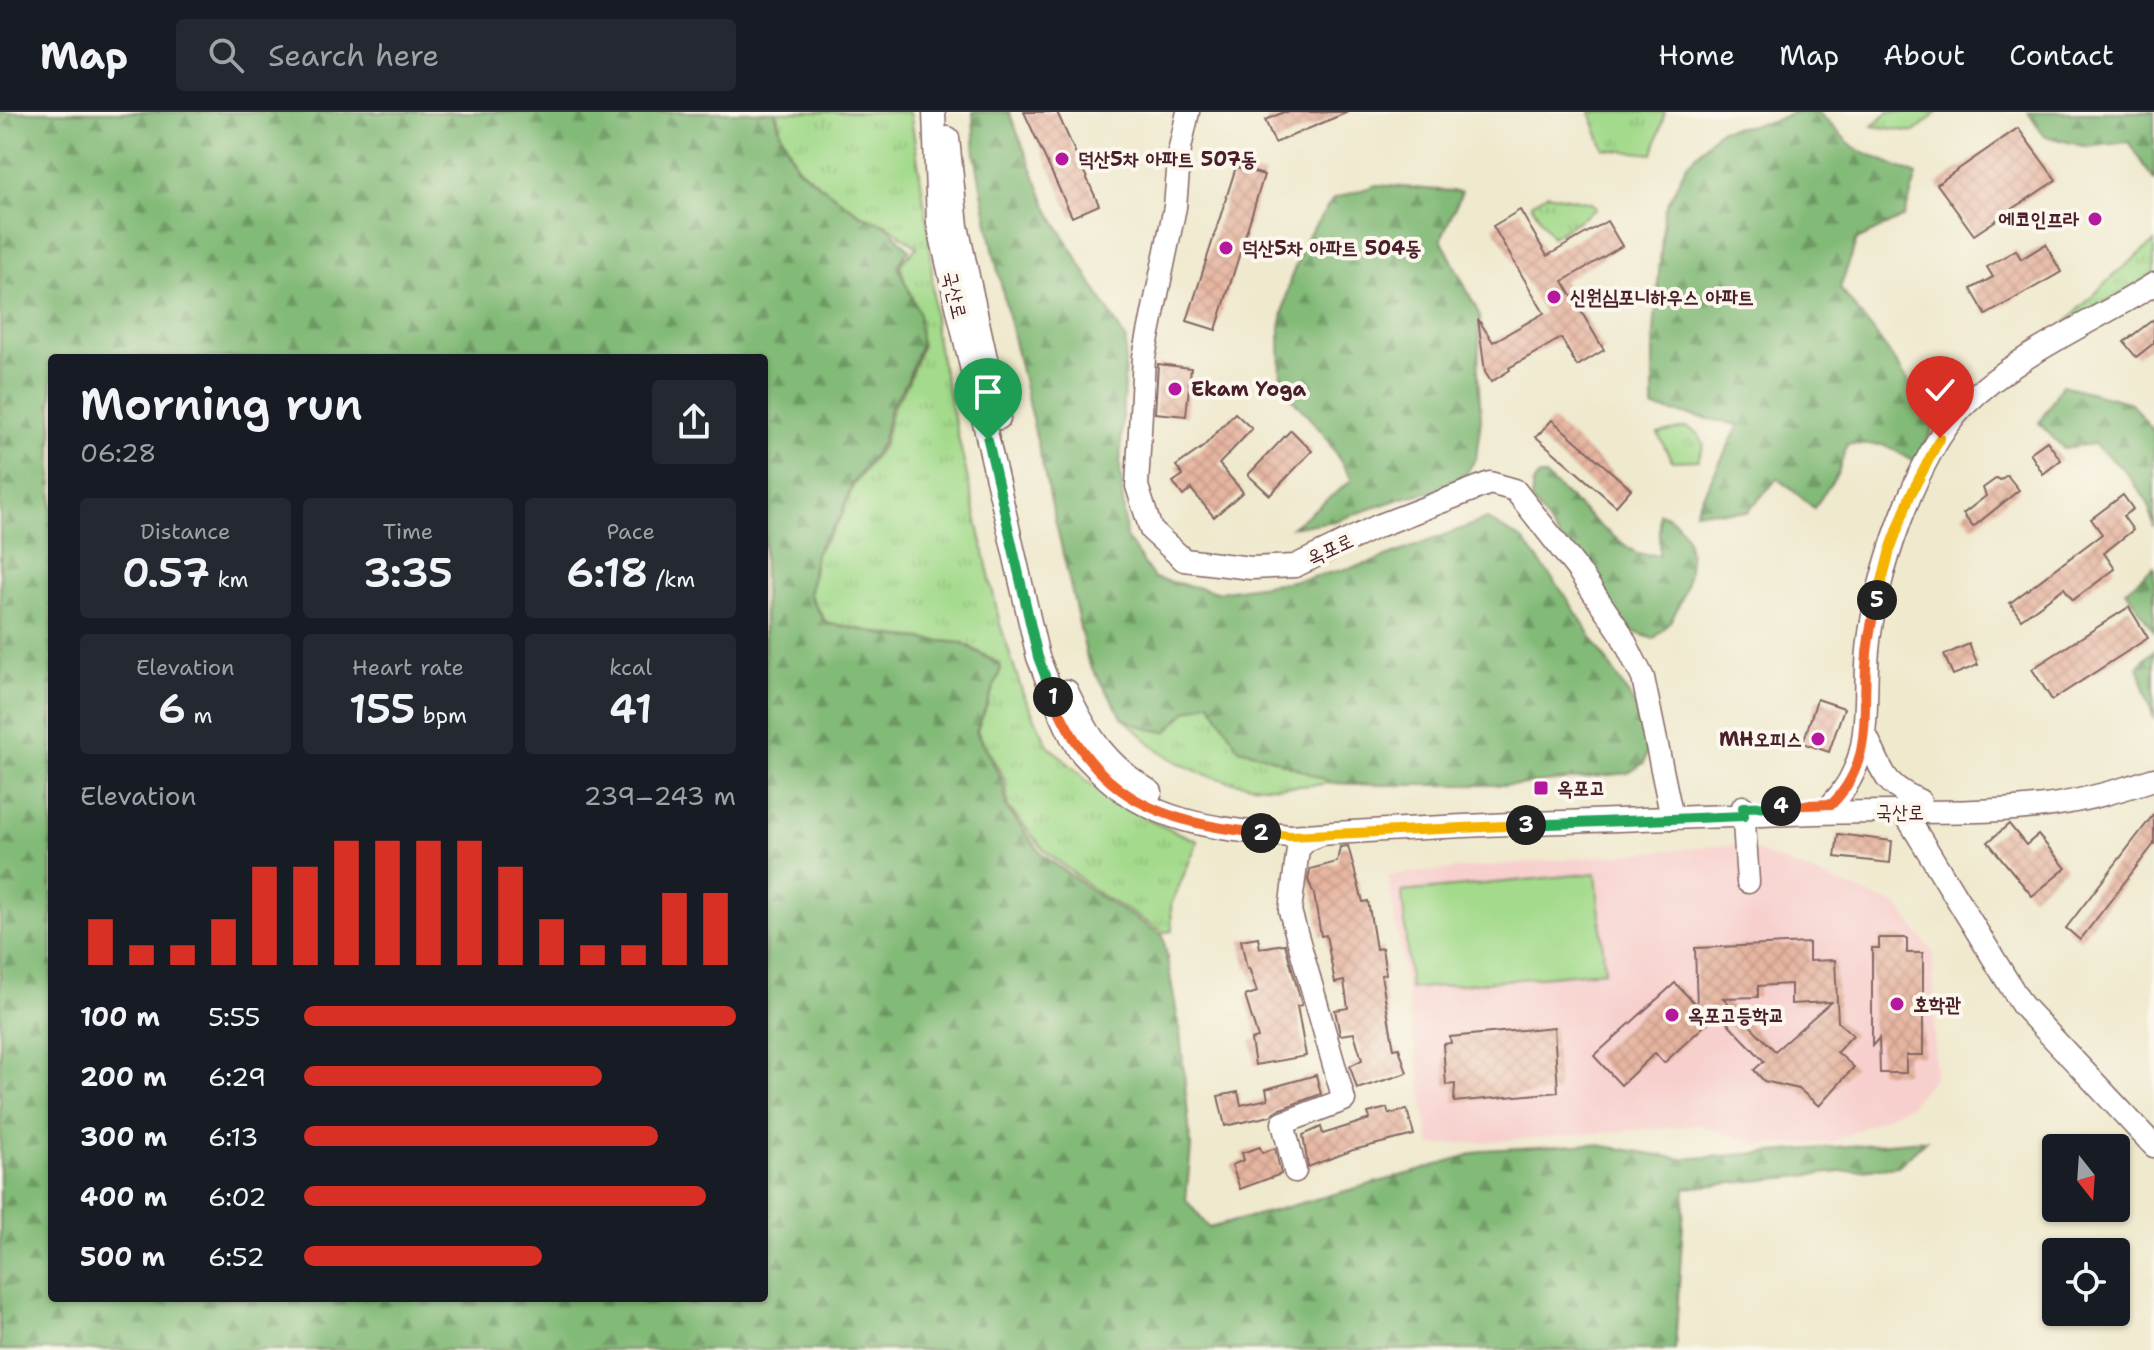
<!DOCTYPE html>
<html lang="en">
<head>
<meta charset="utf-8">
<style>
	:root { --surface:#171b24; --page:#242831; --text:#f1f3f6; --muted:#9ea1a6; --line:#363941; --accent:#d93025 }
	body { margin:0; font-family:"Shantell Sans","Poor Story",sans-serif; background:var(--page); color:var(--text); height:100vh; display:flex; flex-direction:column; font-size:30px; white-space:nowrap }
	* { box-sizing:border-box; margin:0 }
	p { font-size:26px; color:var(--muted) }
	.icon { flex:none; width:44px; height:44px; fill:none; stroke:currentColor; stroke-width:2; stroke-linecap:round; stroke-linejoin:round }
	.map { position:relative; flex:1; overflow:hidden }
	.panel { position:absolute; left:48px; top:242px; width:720px; height:948px; display:flex; flex-direction:column; background:var(--surface); border-radius:8px; box-shadow:0 2px 6px #0004 }
	.panel>* { flex:none }
	.needle { width:52px; rotate:163deg }
	.controls { position:absolute; left:2042px; top:1022px; display:grid; gap:16px }
	.controls a { display:grid; place-items:center; width:88px; height:88px; border-radius:8px; background:var(--surface); box-shadow:0 2px 6px #0004; font-size:40px }
	.pin { position:absolute; display:grid; place-items:center; width:68px; height:68px; color:#fff; margin:-82px -34px; border-radius:50% 50% 50% 0; rotate:-45deg; box-shadow:0 0 8px #0007 }
	.pin .icon { rotate:45deg }
	.km { position:absolute; width:40px; height:40px; margin:-20px; border-radius:50%; background:#222; color:#fff; font-size:22px; line-height:40px; text-align:center }
	.round { display:grid; place-items:center; flex:none; width:84px; height:84px; border-radius:8px; background:var(--page) }
	.head { display:flex; align-items:center; justify-content:space-between; height:136px; padding:0 32px }
	h1 { font-size:44px; font-weight:600; line-height:60px }
	.metrics { display:grid; grid-template-columns:repeat(3,1fr); gap:12px; height:136px; padding:8px 32px }
	.metrics div { display:grid; align-content:center; border-radius:8px; background:var(--page); text-align:center }
	.metrics b { font-size:40px; font-weight:600 }
	.metrics small { font-size:22px; font-weight:400 }
	.metrics p { font-size:22px }
	.chart { height:224px; padding:16px 32px }
	.chart p { display:flex; justify-content:space-between }
	.chart svg { width:100%; height:144px; margin-top:8px; stroke:var(--accent); stroke-width:6 }
	ul { padding:0 32px; list-style:none; font-size:26px }
	li { display:grid; grid-template-columns:128px 96px 1fr; align-items:center; height:60px }
	li i { height:20px; border-radius:10px; background:var(--accent) }
	header { display:flex; align-items:center; gap:48px; box-sizing:border-box; height:112px; padding:0 40px; background:var(--surface); border-bottom:2px solid var(--line) }
	header strong { font-size:38px }
	nav { display:flex; gap:44px; margin-inline-start:auto; font-size:28px }
	.search { width:560px; height:72px; background:var(--page); display:flex; align-items:center; gap:20px; box-sizing:border-box; padding:0 28px; border-radius:8px; color:var(--muted); font-size:30px }
	.map>svg:first-child { display:block }
	.built { fill:#f7d0ce }
	.grass { fill:url(#grass-tufts); stroke:#767c5b; stroke-width:2 }
	.forest { fill:url(#forest-firs); stroke:#666c51; stroke-width:2; fill-rule:evenodd }
	.pitch { fill:#a3da8b; stroke:#767c5b; stroke-width:2 }
	.building { fill:url(#building-cross-hatch); fill-rule:evenodd }
	.lines { fill:none; stroke-linecap:round; stroke-linejoin:round }
	.minor-casing { stroke:#846664; stroke-width:25 }
	.minor { stroke:#fff; stroke-width:22 }
	.split-1-casing { stroke:#fff; stroke-width:16 }
	.split-2-casing { stroke:#fff; stroke-width:16 }
	.split-3-casing { stroke:#fff; stroke-width:16 }
	.split-4-casing { stroke:#fff; stroke-width:16 }
	.split-5-casing { stroke:#fff; stroke-width:16 }
	.split-6-casing { stroke:#fff; stroke-width:16 }
	.split-1 { stroke:#22a559; stroke-width:10 }
	.split-2 { stroke:#f0652b; stroke-width:10 }
	.split-3 { stroke:#f5b400; stroke-width:10 }
	.split-4 { stroke:#22a559; stroke-width:10 }
	.split-5 { stroke:#f0652b; stroke-width:10 }
	.split-6 { stroke:#f5b400; stroke-width:10 }
	.poi-dot { fill:#b5179e; stroke:#fbf7ec; stroke-width:3 }
	.labels { text-anchor:middle; stroke-width:8; stroke-linejoin:round; paint-order:stroke }
	.poi-label { font-size:20px; font-weight:bold; fill:#4a1f2b; stroke:#fbf7ec; text-anchor:start }
	.street-label { font-size:20px; fill:#4a1f2b; stroke:#fbf7ec }
</style>
</head>
<body>
<header>
<strong>Map</strong>
<div class="search"><svg class="icon" aria-label="search" viewBox="0 0 24 24"><circle cx="10" cy="10" r="6"/><path d="M15 15l6 6"/></svg>Search here</div>
<nav><a>Home</a><a>Map</a><a>About</a><a>Contact</a></nav>
</header>
<div class="map">
<svg width="2154" height="1238" viewBox="0 0 2154 1238">
	<defs>
		<pattern id="grass-tufts" width="24" height="20" patternUnits="userSpaceOnUse" patternTransform="scale(2)"><rect width="24" height="20" fill="#a3da8b"/><path d="M3 7l-1-3M5 7V3M7 7l1-3M15 17l-1-3M17 17v-4M19 17l1-3" fill="none" stroke="#8ebb78"/></pattern>
		<pattern id="forest-firs" width="22" height="20" patternUnits="userSpaceOnUse" patternTransform="scale(2)"><rect width="22" height="20" fill="#82ba77"/><path d="M5 1l3.5 6h-7zM16 11l3.5 6h-7z" fill="#6c9762"/></pattern>
		<pattern id="building-cross-hatch" width="8" height="8" patternUnits="userSpaceOnUse" patternTransform="scale(2)"><rect width="8" height="8" fill="#e6b5a0"/><path d="M0 0l8 8M0 8l8-8" fill="none" stroke="#c79b8a"/></pattern>
	</defs>
	<rect width="100%" height="100%" fill="#fbf7ec"/>
	<filter id="ink" filterUnits="userSpaceOnUse"><feTurbulence type="fractalNoise" baseFrequency=".0125" numOctaves="2"/><feDisplacementMap in="SourceGraphic" scale="16" xChannelSelector="R" yChannelSelector="G"/><feConvolveMatrix kernelMatrix="1 2 1 2 8 2 1 2 1" color-interpolation-filters="sRGB"/></filter>
	<filter id="wash" filterUnits="userSpaceOnUse"><feTurbulence type="fractalNoise" baseFrequency=".006" numOctaves="4" result="noise"/><feDisplacementMap in="SourceGraphic" scale="32" xChannelSelector="R" yChannelSelector="G"/><feGaussianBlur stdDeviation="1.8" result="paint"/><feColorMatrix in="noise" values="0 0 0 0 0 0 0 0 0 0 0 0 0 0 0 0 0 1.4 0 .05"/><feComposite in="paint" operator="in"/></filter>
	<g filter="url(#wash)">
		<rect width="100%" height="100%" fill="#efe9ce"/>
		<!-- built -->
		<path class="built" d="M1738,732L1898,794L1933,841L1935,964L1910,993L1831,1031L1758,1032L1701,1013L1430,1034L1388,763Z"/>
		<!-- grass -->
		<g class="grass">
			<path d="M777,0H910L930,126L935,221L1000,512L1023,582L1048,633L1093,674L1148,708L1198,729L1171,793L1172,819L1164,820L1101,783L1046,740L1008,695L1006,670L977,619L1001,557L1000,552L963,531L895,524L826,510L810,483L816,442L842,404L853,374L884,332L892,297L908,271L922,233L900,152L917,135L887,113L862,103L831,83L798,55L781,21Z"/>
			<path d="M1590,0H1665L1653,42L1604,37Z"/>
			<path d="M1888,0H1938L1914,20L1872,14Z"/>
			<path d="M1547,82L1592,91L1596,97L1552,125L1531,92Z"/>
			<path d="M2154,130V161L2058,218L2112,165Z"/>
			<path d="M1687,315L1698,322L1704,333L1698,348L1672,349L1658,322Z"/>
			<path d="M1210,590L1239,637L1263,643L1333,671C1273,678 1224,677 1170,646C1153,635 1138,619 1123,606L1145,616L1166,620L1187,599Z"/>
		</g>
		<!-- forest -->
		<g class="forest">
			<path d="M0,0H775L781,22L797,56L862,104L886,113L909,137L898,154L919,201L920,233L907,269L890,296L882,331L852,373L841,403L815,441L809,484L826,511L895,525L962,531L999,553L1001,557L976,620L1003,670L1006,695L1043,743L1100,785L1163,823L1180,920L1191,1035L1186,1088L1209,1116L1419,1059L1484,1038L1592,1032L1683,1047L1926,1028L1898,1054L1685,1076L1675,1238H0ZM52,246H764V1186H52Z"/>
			<path d="M973,0H1009L1049,99L1126,228L1120,354L1126,425L1154,466L1218,480L1305,467L1370,451L1487,407L1524,429L1567,486L1641,603L1650,626L1644,651L1628,661L1517,673H1378L1333,671L1263,643L1239,637L1210,590L1187,599L1166,620L1145,616L1123,606L1088,550L994,142L975,43Z"/>
			<path d="M1794,0H1818L1854,36L1917,63L1904,105L1857,128L1840,176L1886,236L1936,310L1916,350L1885,333L1847,332L1838,361L1814,396L1778,366L1747,400L1695,399L1739,313L1653,296V233L1664,100L1687,52L1720,18L1772,10Z"/>
			<path d="M2028,0H2154V68L2129,30L2087,35L2044,24Z"/>
			<path d="M1377,73L1462,80L1441,127L1480,204L1478,262L1481,307L1476,346L1466,362L1434,379L1402,386L1335,409L1292,415L1352,368L1323,321L1281,274L1280,215L1290,168L1306,127L1333,87Z"/>
			<path d="M2062,273L2131,291L2154,320V415L2147,389L2124,358L2094,332L2063,336L2039,311Z"/>
			<path d="M1538,364H1545L1601,415L1637,442L1659,443V401C1705,415 1691,476 1671,508C1666,515 1659,521 1654,527L1625,517L1531,387L1533,372Z"/>
			<path d="M2154,454V519L2126,479Z"/>
			<path d="M2154,538V607L2138,554Z"/>
		</g>
		<!-- pitch -->
		<path class="pitch" d="M1596,761L1605,859L1410,877L1402,780Z"/>
		<g id="blocks">
			<!-- building -->
			<g class="building">
				<path d="M1024,0H1057L1099,93L1072,105Z"/>
				<path d="M1284,0H1348L1275,31L1265,8Z"/>
				<path d="M2018,16L2056,68L1974,123L1937,72Z"/>
				<path d="M1236,55L1264,63L1216,218L1187,209Z"/>
				<path d="M1520,98L1547,144L1607,109L1622,134L1563,169L1604,238L1577,254L1561,226L1509,256L1510,258L1491,270L1485,260L1478,207L1493,230L1544,201L1493,114Z"/>
				<path d="M2046,132L2061,160L1986,203L1971,177L1993,165L1987,155L2016,138L2021,147Z"/>
				<path d="M2154,207V231L2136,245L2124,230Z"/>
				<path d="M1158,252L1191,256L1186,304L1155,301Z"/>
				<path d="M1235,301L1252,317L1219,352L1243,380L1214,405L1191,377L1183,384L1173,370L1183,363L1176,354L1203,335Z"/>
				<path d="M1552,308L1631,377L1616,394L1536,325Z"/>
				<path d="M1291,318L1312,339L1270,383L1248,363Z"/>
				<path d="M2047,329L2061,348L2043,362L2030,341Z"/>
				<path d="M2007,363L2019,378L1973,415L1963,402L1986,384L1983,376L1997,366L2000,368Z"/>
				<path d="M2123,383L2133,397L2123,404L2133,418L2104,441L2115,457L2073,488L2064,476L2021,507L2010,491L2102,422L2091,407Z"/>
				<path d="M2129,495L2148,526L2052,588L2032,557Z"/>
				<path d="M1969,532L1978,553L1953,563L1944,543Z"/>
				<path d="M1817,587L1844,596L1829,640L1803,631Z"/>
				<path d="M2154,702V732L2080,828L2066,816Z"/>
				<path d="M2009,712L2026,733L2038,723L2066,756L2032,784L1988,730Z"/>
				<path d="M1838,722L1892,729L1890,751L1835,745Z"/>
				<path d="M1348,734L1363,790L1368,789L1376,837L1382,836L1386,862L1381,863L1394,937L1399,936L1407,961L1357,977L1350,954L1362,948L1354,921L1340,923L1335,898L1348,896L1344,869L1335,871L1326,823L1321,824L1314,782L1308,768L1310,757L1337,750L1340,735Z"/>
				<path d="M1258,825L1260,836L1285,832L1302,893L1297,894L1306,944L1255,953L1251,928L1258,926L1245,884L1257,880L1249,856L1247,857L1241,828Z"/>
				<path d="M1879,826H1907V841H1923V943H1906V961H1880L1879,926L1872,934V836H1879Z"/>
				<path d="M1809,831V849L1835,848L1838,910L1853,923L1837,940L1854,955L1819,994L1799,977L1764,969L1754,958L1764,949L1718,901L1664,951L1655,941L1621,973L1594,944L1675,871L1697,894L1695,836ZM1791,872V892L1831,890L1775,939L1723,886L1758,885V874Z"/>
				<path d="M1554,915L1558,980L1454,990L1455,972L1446,973L1443,932L1451,931L1450,925Z"/>
				<path d="M1316,963L1321,982L1278,998L1270,1004L1225,1014L1218,984L1238,980L1241,993L1268,987L1266,977Z"/>
				<path d="M1387,996L1389,1002L1407,998L1414,1023L1353,1038L1308,1055L1303,1023L1321,1015L1323,1022L1370,1007L1368,1001Z"/>
				<path d="M1260,1035L1262,1041L1275,1036L1281,1062L1240,1077L1232,1053L1244,1048L1242,1041Z"/>
			</g>
		</g>
	</g>
	<g filter="url(#ink)">
		<use href="#blocks" fill-opacity="0" stroke="#846664" stroke-width="2"/>
		<g class="lines">
			<!-- minor casing -->
			<g class="minor-casing">
				<g id="minor">
					<path d="M934,0L938,111L1038,545C1050,575 1061,607 1077,635C1082,643 1091,651 1098,658C1150,712 1219,717 1290,724C1466,712 1642,707 1818,701C1891,698 1964,703 2036,695C2077,691 2115,680 2154,667"/>
					<path d="M1188,0L1180,36L1175,95L1144,245L1137,374L1151,418L1184,448L1251,456L1295,454L1378,414L1490,371L1515,378L1578,458L1619,518L1643,566L1672,706"/>
					<path d="M948,26L957,114L999,306"/>
					<path d="M1067,579C1089,626 1106,652 1151,680"/>
					<path d="M1866,624C1884,659 1880,671 1920,689"/>
					<path d="M1832,692C1875,647 1863,594 1868,538C1874,469 1916,342 1965,293C2014,244 2095,209 2154,172"/>
					<path d="M1743,695L1748,770"/>
					<path d="M1904,700L2022,893L2154,1034"/>
					<path d="M1295,1059L1283,1011L1344,988L1290,799L1298,737L1307,728L1319,723"/>
				</g>
			</g>
			<!-- minor -->
			<use href="#minor" class="minor"/>
		</g>
	</g>
	<g class="lines" filter="url(#ink)">
		<!-- split-1 casing -->
		<g class="split-1-casing">
			<path id="split-1" d="M988,328L1038,545L1053,585"/>
		</g>
		<!-- split-2 casing -->
		<g class="split-2-casing">
			<path id="split-2" d="M1053,585C1094,685 1159,711 1261,721"/>
		</g>
		<!-- split-3 casing -->
		<g class="split-3-casing">
			<path id="split-3" d="M1261,721L1290,724L1526,713"/>
		</g>
		<!-- split-4 casing -->
		<g class="split-4-casing">
			<path id="split-4" d="M1526,713L1744,704L1743,695L1781,694"/>
		</g>
		<!-- split-5 casing -->
		<g class="split-5-casing">
			<path id="split-5" d="M1781,694L1832,692C1872,651 1863,608 1866,556C1867,532 1871,510 1877,488"/>
		</g>
		<!-- split-6 casing -->
		<g class="split-6-casing">
			<path id="split-6" d="M1877,488L1890,438L1910,384L1940,326"/>
		</g>
		<!-- split-1 -->
		<use href="#split-1" class="split-1"/>
		<!-- split-2 -->
		<use href="#split-2" class="split-2"/>
		<!-- split-3 -->
		<use href="#split-3" class="split-3"/>
		<!-- split-4 -->
		<use href="#split-4" class="split-4"/>
		<!-- split-5 -->
		<use href="#split-5" class="split-5"/>
		<!-- split-6 -->
		<use href="#split-6" class="split-6"/>
	</g>
	<!-- markers -->
	<g class="poi-dot">
		<circle cx="1062" cy="47" r="8"/>
		<circle cx="2095" cy="107" r="8"/>
		<circle cx="1226" cy="136" r="8"/>
		<circle cx="1554" cy="185" r="8"/>
		<circle cx="1175" cy="277" r="8"/>
		<circle cx="1818" cy="627" r="8"/>
		<rect x="1533" y="668" width="16" height="16" rx="4"/>
		<circle cx="1897" cy="892" r="8"/>
		<circle cx="1672" cy="903" r="8"/>
	</g>
	<g class="labels">
		<!-- poi labels -->
		<g class="poi-label">
			<text x="1078" y="54">덕산5차 아파트 507동</text>
			<text x="2079" y="114" text-anchor="end">에코인프라</text>
			<text x="1242" y="143">덕산5차 아파트 504동</text>
			<text x="1570" y="192">신원심포니하우스 아파트</text>
			<text x="1191" y="284">Ekam Yoga</text>
			<text x="1802" y="634" text-anchor="end">MH오피스</text>
			<text x="1557" y="683">옥포고</text>
			<text x="1913" y="899">호학관</text>
			<text x="1688" y="910">옥포고등학교</text>
		</g>
		<!-- street labels -->
		<g class="street-label">
			<text transform="translate(955 183) rotate(77)" y="7">국산로</text>
			<text transform="translate(1330 437) rotate(-25)" y="7">옥포로</text>
			<text x="1900" y="707">국산로</text>
		</g>
	</g>
</svg>
<div class="controls">
<a><svg class="needle" viewBox="-14 -14 28 28"><path d="M0-13l5 13h-10z" fill="#e53935"/><path d="M0 13l5-13h-10z" fill="#9ea1a6"/></svg></a>
<a><svg class="icon" aria-label="locate" viewBox="0 0 24 24"><circle cx="12" cy="12" r="6"/><path d="M12 2v4M12 18v4M2 12h4M18 12h4"/></svg></a>
</div>
<div class="pin" style="left:988px;top:328px;background:#1e9e55"><svg class="icon" aria-label="arrive" viewBox="0 0 24 24"><path d="M6 21V4h12l-3 4 3 4H6"/></svg></div>
<div class="pin" style="left:1940px;top:326px;background:#d93025"><svg class="icon" aria-label="check" viewBox="0 0 24 24"><path d="M5 12l5 5 9-10"/></svg></div>
<b class="km" style="left:1053px;top:585px">1</b>
<b class="km" style="left:1261px;top:721px">2</b>
<b class="km" style="left:1526px;top:713px">3</b>
<b class="km" style="left:1781px;top:694px">4</b>
<b class="km" style="left:1877px;top:488px">5</b>
<section class="panel">
<div class="head"><div><h1>Morning run</h1><p>06:28</p></div><a class="round"><svg class="icon" aria-label="share" viewBox="0 0 24 24"><path d="M12 15V3M7 8l5-5 5 5M5 13v7h14v-7"/></svg></a></div>
<div class="metrics">
<div><p>Distance</p><b>0.57<small> km</small></b></div>
<div><p>Time</p><b>3:35</b></div>
<div><p>Pace</p><b>6:18<small> /km</small></b></div>
</div>
<div class="metrics">
<div><p>Elevation</p><b>6<small> m</small></b></div>
<div><p>Heart rate</p><b>155<small> bpm</small></b></div>
<div><p>kcal</p><b>41</b></div>
</div>
<div class="chart"><p><span>Elevation</span>239–243 m</p>
<svg viewBox="0 0 160 44" preserveAspectRatio="none"><path d="M5 44V30M15 44V38M25 44V38M35 44V30M45 44V14M55 44V14M65 44V6M75 44V6M85 44V6M95 44V6M105 44V14M115 44V30M125 44V38M135 44V38M145 44V22M155 44V22"/></svg>
</div>
<ul>
<li><b>100 m</b>5:55<i style="width:100%"></i></li>
<li><b>200 m</b>6:29<i style="width:69%"></i></li>
<li><b>300 m</b>6:13<i style="width:82%"></i></li>
<li><b>400 m</b>6:02<i style="width:93%"></i></li>
<li><b>500 m</b>6:52<i style="width:55%"></i></li>
</ul>
</section>
</div>
</body>
</html>
